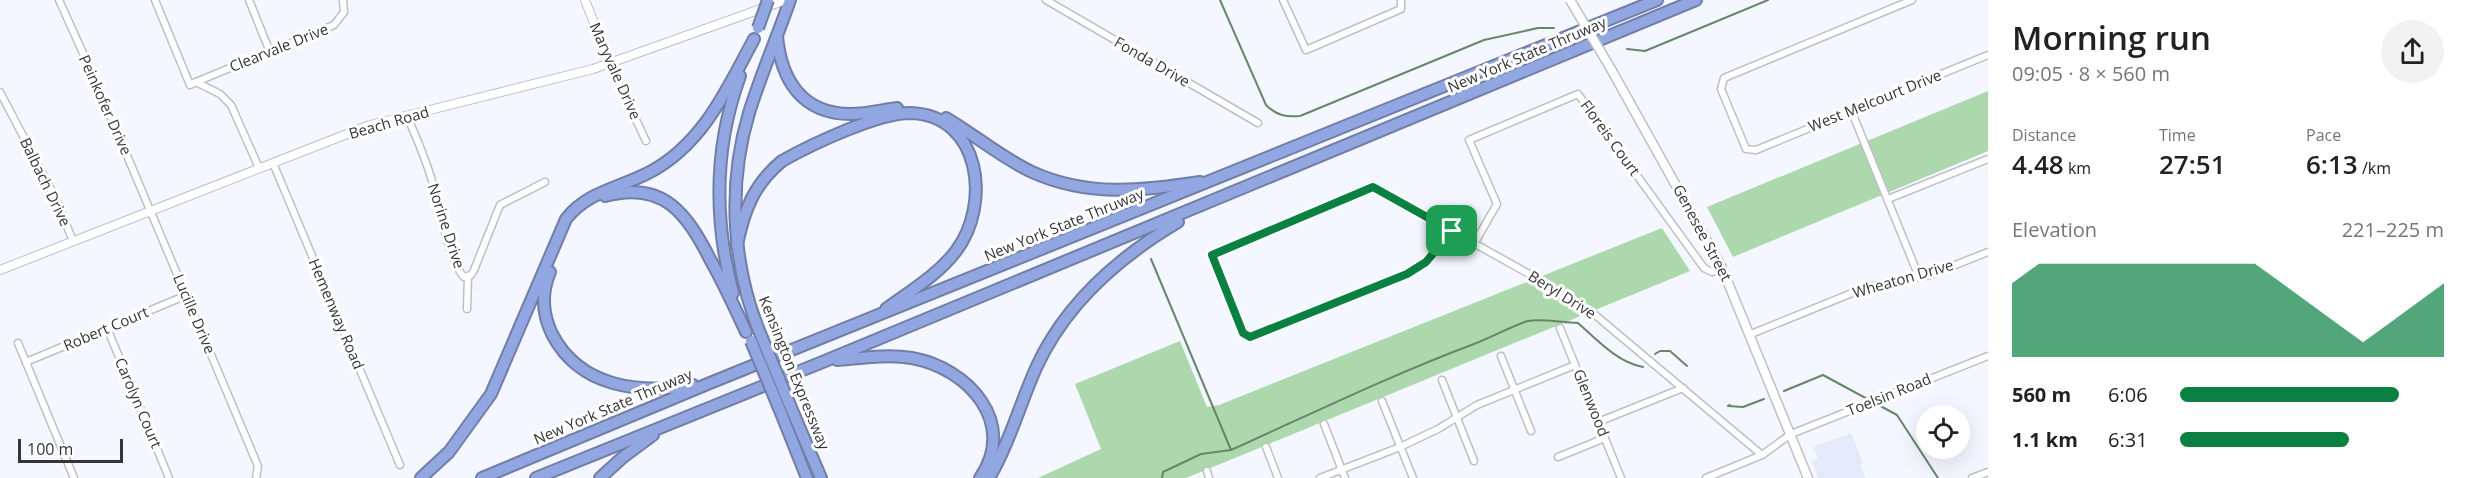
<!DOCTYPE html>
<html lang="en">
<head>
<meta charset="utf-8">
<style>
	:root { --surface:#fff; --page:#f2f2f2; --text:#222; --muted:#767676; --accent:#0b8043 }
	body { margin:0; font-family:"Open Sans",sans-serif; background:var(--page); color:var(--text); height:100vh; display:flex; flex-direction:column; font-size:22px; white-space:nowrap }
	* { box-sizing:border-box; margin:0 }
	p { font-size:20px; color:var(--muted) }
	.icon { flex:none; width:33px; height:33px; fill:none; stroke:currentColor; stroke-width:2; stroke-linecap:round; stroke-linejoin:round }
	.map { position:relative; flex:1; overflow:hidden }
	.side { display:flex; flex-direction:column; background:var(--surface); width:480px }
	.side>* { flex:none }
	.tools { position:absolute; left:1916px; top:405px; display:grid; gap:12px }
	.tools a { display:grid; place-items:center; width:54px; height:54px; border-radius:50%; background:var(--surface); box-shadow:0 6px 24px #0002; font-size:30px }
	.scale { position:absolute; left:18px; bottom:15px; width:105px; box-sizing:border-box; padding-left:6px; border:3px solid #343538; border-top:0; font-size:16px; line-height:21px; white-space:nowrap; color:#343538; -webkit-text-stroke:4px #fff; paint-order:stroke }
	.pin { position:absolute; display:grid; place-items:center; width:51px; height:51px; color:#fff; margin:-26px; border-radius:12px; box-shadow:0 3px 9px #0006 }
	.round { display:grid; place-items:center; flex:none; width:63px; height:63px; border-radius:32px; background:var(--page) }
	.headline { display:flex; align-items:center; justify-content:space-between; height:102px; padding:0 24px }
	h1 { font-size:33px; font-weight:600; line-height:45px }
	.metrics { display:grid; grid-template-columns:repeat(3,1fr); gap:9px; height:102px; padding:6px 24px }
	.metrics div { display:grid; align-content:center }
	.metrics b { font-size:26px; font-weight:600 }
	.metrics small { font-size:16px; font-weight:400 }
	.metrics p { font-size:16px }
	.chart { height:168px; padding:12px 24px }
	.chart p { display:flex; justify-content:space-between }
	.chart svg { width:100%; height:108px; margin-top:6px; fill:var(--accent); opacity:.7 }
	ul { padding:0 24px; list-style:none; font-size:20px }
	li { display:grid; grid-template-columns:96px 72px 1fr; align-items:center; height:45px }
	li i { height:15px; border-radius:8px; background:var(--accent) }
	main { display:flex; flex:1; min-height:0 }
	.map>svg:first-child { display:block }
	.built { fill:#e4eaf9 }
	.green { fill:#add7ac }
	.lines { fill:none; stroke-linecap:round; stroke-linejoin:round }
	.stream { stroke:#688669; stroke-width:2 }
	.minor-casing { stroke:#bdc0c8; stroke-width:9 }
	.tertiary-casing { stroke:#bdc0c8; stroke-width:10 }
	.secondary-casing { stroke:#bdc0c8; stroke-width:11 }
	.motorway-casing { stroke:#717ea6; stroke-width:14 }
	.minor { stroke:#fff; stroke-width:6 }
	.tertiary { stroke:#fff; stroke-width:8 }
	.secondary { stroke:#fff; stroke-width:8 }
	.motorway { stroke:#92a6e2; stroke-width:10 }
	.secondary-bridge-casing { stroke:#bdc0c8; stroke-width:11; stroke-linecap:butt }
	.motorway-bridge-casing { stroke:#717ea6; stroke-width:14; stroke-linecap:butt }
	.secondary-bridge { stroke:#fff; stroke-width:8 }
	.motorway-bridge { stroke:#92a6e2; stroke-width:10 }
	.route-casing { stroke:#fff; stroke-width:12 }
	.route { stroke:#0b8043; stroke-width:8 }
	.labels { text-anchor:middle; stroke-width:6; stroke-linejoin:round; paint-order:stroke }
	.street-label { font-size:15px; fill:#343538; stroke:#fff }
</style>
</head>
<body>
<main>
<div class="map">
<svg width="1988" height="478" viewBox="0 0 1988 478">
	<rect width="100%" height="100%" fill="#f4f7ff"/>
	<!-- built -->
	<path class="built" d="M1851,433L1863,463L1860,465L1866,478H1818L1812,462L1818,459L1813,447Z"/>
	<!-- green -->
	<g class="green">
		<path d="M1988,91V151L1733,257L1707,207Z"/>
		<path d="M1662,228L1690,271L1186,478H1038L1101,449L1075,384L1180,341L1207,407L1219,405Z"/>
	</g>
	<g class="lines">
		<!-- stream -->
		<g class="stream">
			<path d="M1220,0L1266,105C1277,116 1286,117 1300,116L1484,40L1538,28H1554"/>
			<path d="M1627,49L1645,51L1768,0"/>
			<path d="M1151,259L1231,450"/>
			<path d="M1655,354L1660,351H1670L1687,366"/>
			<path d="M1784,391L1823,375L1897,415L1938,478"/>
			<path d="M1730,405L1728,406L1743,407L1764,399"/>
			<path d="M1162,478L1163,472L1201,454L1231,450C1311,414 1391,375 1474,344C1490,338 1514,325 1528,321C1542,318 1563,323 1578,323C1596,339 1618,363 1643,367"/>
		</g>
		<!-- minor casing -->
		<g class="minor-casing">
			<g id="minor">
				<path d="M59,0L96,82L258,466L256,478"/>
				<path d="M155,0L190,85L196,82L220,94L231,105L259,168"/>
				<path d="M249,0L270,52"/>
				<path d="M1046,0L1258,123"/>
				<path d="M1283,0L1306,50L1401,9V0"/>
				<path d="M1912,0L1724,78L1721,89L1746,149L1756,150L1988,55"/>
				<path d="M610,64L646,141"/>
				<path d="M196,82L334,25L344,12L343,0"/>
				<path d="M0,92L55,197L73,241"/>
				<path d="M1851,110L1919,277"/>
				<path d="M407,116C416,137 426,159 432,181C439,204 448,261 464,277L471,275L474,270L500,205L545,182"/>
				<path d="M273,163L400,465"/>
				<path d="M1888,199L1988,159"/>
				<path d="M1452,231L1426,262L1407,274L1250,337L1243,333L1213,255L1373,187L1531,275L1594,314L1762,455"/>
				<path d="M1474,244L1497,204L1469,140L1578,94L1704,268L1712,272L1722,268"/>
				<path d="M467,309L468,277"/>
				<path d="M107,328L169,478"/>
				<path d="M1560,328L1621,478"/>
				<path d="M1751,334L1867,287L1930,275L1988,252"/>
				<path d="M18,343L74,478"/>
				<path d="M1501,356L1531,431"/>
				<path d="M26,362L187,295"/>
				<path d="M1442,380L1474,461"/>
				<path d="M1382,401L1413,478"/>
				<path d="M1598,422L1683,388"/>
				<path d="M1324,424L1345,478"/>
				<path d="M1266,447L1278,478"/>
				<path d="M1558,457L1605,438"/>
				<path d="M1207,471L1209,478"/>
				<path d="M1320,478L1400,447L1438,429L1477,405L1575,365"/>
				<path d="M1706,478L1762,455L1791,434L1988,356"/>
				<path d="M1972,478L1988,472"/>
			</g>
		</g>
		<!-- tertiary casing -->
		<g class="tertiary-casing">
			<g id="tertiary">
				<path d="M585,0L610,64"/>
				<path d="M0,270L370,125L593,69L786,0"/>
			</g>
		</g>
		<!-- secondary casing -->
		<g class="secondary-casing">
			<path id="secondary" d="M1611,69L1722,268L1808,478"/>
		</g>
		<!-- motorway casing -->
		<g class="motorway-casing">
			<g id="motorway">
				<path d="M777,36C781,80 802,114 851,114C866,114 882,110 897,108"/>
				<path d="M946,118C975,135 1002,158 1032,172C1087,197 1142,191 1200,182"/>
				<path d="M605,196C664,180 687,214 711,261C724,284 735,308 746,332"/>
				<path d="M737,245C744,210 754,184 782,161C812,144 878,113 910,113C982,115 991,205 956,251C938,275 909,292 886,309"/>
				<path d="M550,272C541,293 542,313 552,334C580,388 640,394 693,385"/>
				<path d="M733,293C714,221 714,147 740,76"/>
				<path d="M762,338C732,268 727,186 749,113C761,74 777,38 790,0"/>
				<path d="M837,360C861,358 888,354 912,358C968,368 1018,423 980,478"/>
				<path d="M789,403L821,478"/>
				<path d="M779,408L807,478"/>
				<path d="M421,478L449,452L491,394L566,219C588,191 620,188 650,172C703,144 727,89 754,39"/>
				<path d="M482,478L710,383L1657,0"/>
				<path d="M536,478L825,361L1696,0"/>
				<path d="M600,478L622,458L653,435"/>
				<path d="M989,478C1009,444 1020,404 1036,368C1065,304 1119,257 1178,222"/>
			</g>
		</g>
		<!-- minor -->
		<use href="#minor" class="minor"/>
		<!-- tertiary -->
		<use href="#tertiary" class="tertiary"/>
		<!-- secondary -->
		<use href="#secondary" class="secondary"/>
		<!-- motorway -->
		<use href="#motorway" class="motorway"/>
		<!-- secondary-bridge casing -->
		<g class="secondary-bridge-casing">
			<path id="secondary-bridge" d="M1570,0L1611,69"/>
		</g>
		<!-- motorway-bridge casing -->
		<g class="motorway-bridge-casing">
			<g id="motorway-bridge">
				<path d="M758,28L768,0"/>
				<path d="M762,338L789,403"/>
				<path d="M751,341L779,408"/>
			</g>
		</g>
		<!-- secondary-bridge -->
		<use href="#secondary-bridge" class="secondary-bridge"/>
		<!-- motorway-bridge -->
		<use href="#motorway-bridge" class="motorway-bridge"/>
	</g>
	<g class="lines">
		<!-- route casing -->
		<g class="route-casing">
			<path id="route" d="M1373,187L1452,231L1426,262L1407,274L1250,337L1243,333L1212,255Z"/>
		</g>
		<!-- route -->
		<use href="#route" class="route"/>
	</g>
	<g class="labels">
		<!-- street labels -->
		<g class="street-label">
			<text transform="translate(279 48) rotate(-22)" y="5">Clearvale Drive</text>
			<text transform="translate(1527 55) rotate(-23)" y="5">New York State Thruway</text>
			<text transform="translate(1152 62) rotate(30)" y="5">Fonda Drive</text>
			<text transform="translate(615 71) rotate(66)" y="5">Maryvale Drive</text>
			<text transform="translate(1875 101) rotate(-22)" y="5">West Melcourt Drive</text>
			<text transform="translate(105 105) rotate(66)" y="5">Peinkofer Drive</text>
			<text transform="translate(389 123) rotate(-16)" y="5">Beach Road</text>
			<text transform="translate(1610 138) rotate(54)" y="5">Floreis Court</text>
			<text transform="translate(45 182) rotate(64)" y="5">Balbach Drive</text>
			<text transform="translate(1064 225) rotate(-22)" y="5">New York State Thruway</text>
			<text transform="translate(446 226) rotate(72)" y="5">Norine Drive</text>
			<text transform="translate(1702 233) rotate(62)" y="5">Genesee Street</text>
			<text transform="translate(1903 279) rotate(-16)" y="5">Wheaton Drive</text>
			<text transform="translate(1562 295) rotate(32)" y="5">Beryl Drive</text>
			<text transform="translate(194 314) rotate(67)" y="5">Lucille Drive</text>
			<text transform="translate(336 314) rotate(67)" y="5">Hemenway Road</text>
			<text transform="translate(106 329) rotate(-23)" y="5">Robert Court</text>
			<text transform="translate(794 373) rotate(68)" y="5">Kensington Expressway</text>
			<text transform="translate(1889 395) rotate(-22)" y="5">Toelsin Road</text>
			<text transform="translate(138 403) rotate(67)" y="5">Carolyn Court</text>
			<text transform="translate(1591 403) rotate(68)" y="5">Glenwood</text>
			<text transform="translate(613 407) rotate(-23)" y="5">New York State Thruway</text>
		</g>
	</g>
</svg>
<div class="tools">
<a><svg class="icon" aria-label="locate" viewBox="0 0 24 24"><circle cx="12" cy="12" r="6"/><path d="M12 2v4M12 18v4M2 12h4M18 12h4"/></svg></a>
</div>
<div class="scale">100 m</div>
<div class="pin" style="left:1452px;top:231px;background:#1e9e55"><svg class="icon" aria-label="arrive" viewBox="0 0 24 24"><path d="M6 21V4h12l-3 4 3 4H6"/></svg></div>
</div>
<section class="side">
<div class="headline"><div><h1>Morning run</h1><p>09:05 · 8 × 560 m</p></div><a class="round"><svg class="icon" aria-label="share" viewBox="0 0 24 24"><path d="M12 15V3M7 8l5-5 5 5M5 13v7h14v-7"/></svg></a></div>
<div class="metrics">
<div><p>Distance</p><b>4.48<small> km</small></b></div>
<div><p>Time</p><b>27:51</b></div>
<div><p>Pace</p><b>6:13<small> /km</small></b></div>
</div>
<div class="chart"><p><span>Elevation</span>221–225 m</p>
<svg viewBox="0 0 160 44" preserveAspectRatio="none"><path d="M0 44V14L10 6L20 6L30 6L40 6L50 6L60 6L70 6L80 6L90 6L100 14L110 22L120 30L130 38L140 30L150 22L160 14V44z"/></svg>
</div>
<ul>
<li><b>560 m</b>6:06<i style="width:83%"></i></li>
<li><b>1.1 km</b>6:31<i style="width:64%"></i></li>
</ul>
</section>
</main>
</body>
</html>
